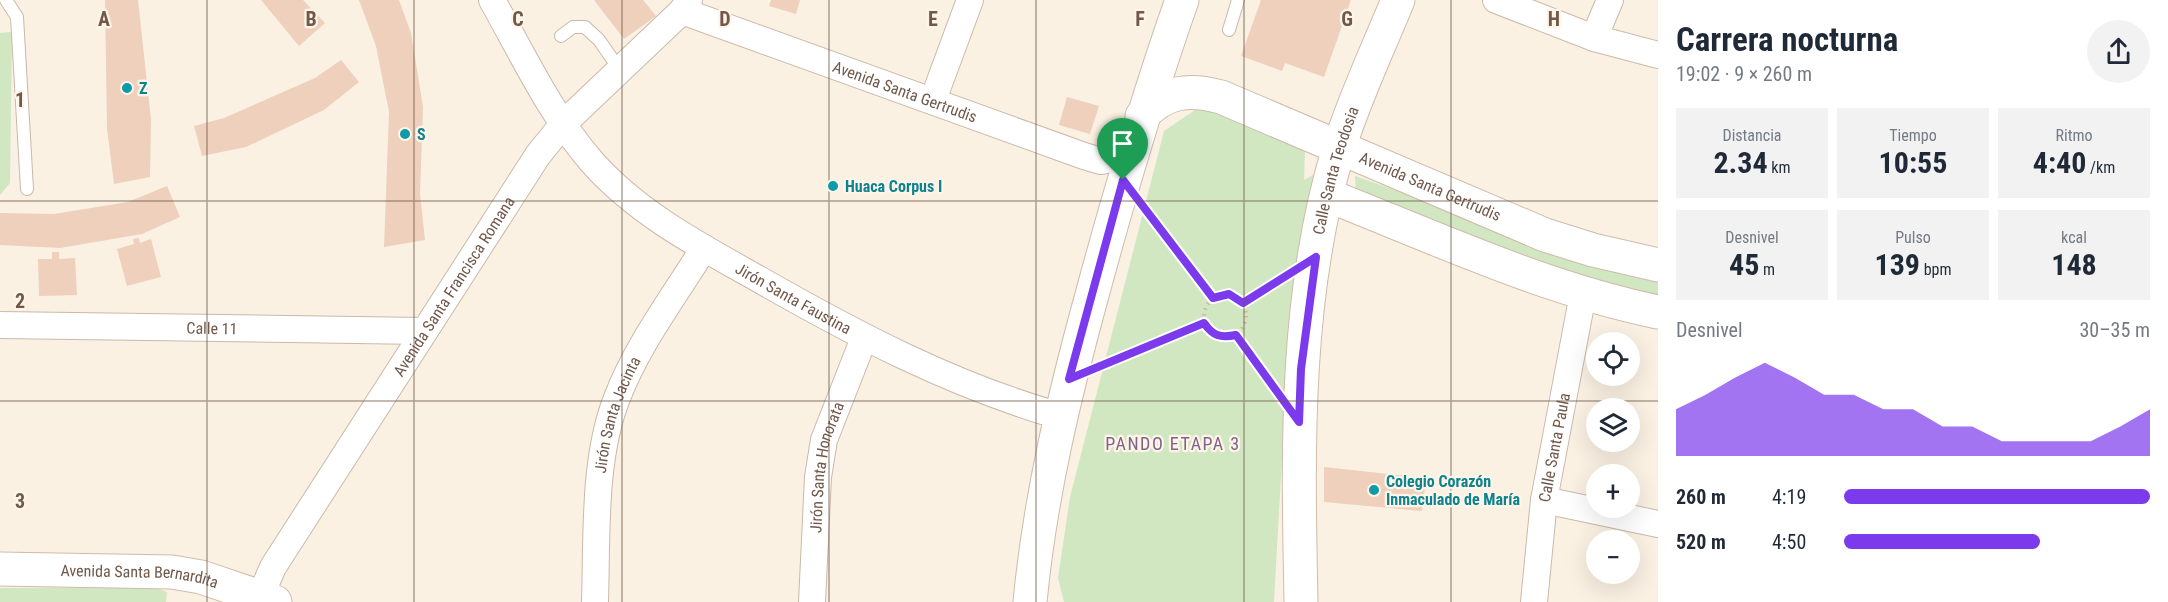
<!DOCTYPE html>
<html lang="es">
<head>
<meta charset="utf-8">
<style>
	:root { --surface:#fff; --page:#f2f2f3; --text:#1f2937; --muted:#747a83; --accent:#7c3aed }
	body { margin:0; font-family:"Roboto Condensed",sans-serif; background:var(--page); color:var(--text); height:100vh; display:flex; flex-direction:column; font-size:22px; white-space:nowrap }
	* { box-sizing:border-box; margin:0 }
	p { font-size:20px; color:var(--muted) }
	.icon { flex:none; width:33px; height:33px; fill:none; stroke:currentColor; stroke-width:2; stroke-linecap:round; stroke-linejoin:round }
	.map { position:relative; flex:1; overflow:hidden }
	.panel { display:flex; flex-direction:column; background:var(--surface); width:510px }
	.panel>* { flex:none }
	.controls { position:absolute; left:1586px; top:332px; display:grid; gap:12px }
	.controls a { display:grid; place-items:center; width:54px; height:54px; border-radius:50%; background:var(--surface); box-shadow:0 6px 24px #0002; font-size:30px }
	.pin { position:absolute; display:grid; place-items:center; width:51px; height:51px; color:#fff; margin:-62px -26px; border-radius:50% 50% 50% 0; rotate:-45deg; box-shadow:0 0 6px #0007 }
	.pin .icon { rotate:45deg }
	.round { display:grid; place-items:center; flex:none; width:63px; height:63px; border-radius:32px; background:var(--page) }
	.summary { display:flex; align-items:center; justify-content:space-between; height:102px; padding:0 18px }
	h1 { font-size:33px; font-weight:700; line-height:45px }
	.metrics { display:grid; grid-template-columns:repeat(3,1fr); gap:9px; height:102px; padding:6px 18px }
	.metrics div { display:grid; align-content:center; border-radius:0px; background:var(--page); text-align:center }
	.metrics b { font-size:30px; font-weight:700 }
	.metrics small { font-size:16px; font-weight:400 }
	.metrics p { font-size:16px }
	.chart { height:168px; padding:12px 18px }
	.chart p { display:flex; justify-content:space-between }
	.chart svg { width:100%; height:108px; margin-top:6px; fill:var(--accent); opacity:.7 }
	ul { padding:0 18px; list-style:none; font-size:20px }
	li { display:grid; grid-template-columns:96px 72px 1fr; align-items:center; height:45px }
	li i { height:15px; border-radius:8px; background:var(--accent) }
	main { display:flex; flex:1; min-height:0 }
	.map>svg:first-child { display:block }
	.green { fill:#d1e7c2 }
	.building { fill:#eed0bc }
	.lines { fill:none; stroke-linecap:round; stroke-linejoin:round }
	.lane-casing { stroke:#cab9aa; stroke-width:14 }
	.street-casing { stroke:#cab9aa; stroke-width:28 }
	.secondary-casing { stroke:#cfbbab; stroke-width:35 }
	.path { stroke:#d2b4a0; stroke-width:4; stroke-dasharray:1.5 4.5; stroke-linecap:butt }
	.lane { stroke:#fff; stroke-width:12 }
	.street { stroke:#fff; stroke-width:26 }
	.secondary { stroke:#fff; stroke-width:33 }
	.route-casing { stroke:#fff; stroke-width:12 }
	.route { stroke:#7c3aed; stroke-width:8 }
	.grid { fill:none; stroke:#70584b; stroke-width:1.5; stroke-opacity:0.55 }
	.culture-dot { fill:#0f9aa8; stroke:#fef5e8; stroke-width:2 }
	.labels { text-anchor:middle; stroke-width:4.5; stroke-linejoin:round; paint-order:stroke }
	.culture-label { font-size:16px; font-weight:bold; fill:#0d838f; stroke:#fef5e8; text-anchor:start }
	.street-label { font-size:16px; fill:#70584b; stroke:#fef5e8 }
	.neighbourhood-label { font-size:18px; letter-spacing:1.5px; fill:#7f638c; stroke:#fef5e8 }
	.grid-label { font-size:20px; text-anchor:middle; font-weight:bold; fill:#70584b; stroke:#fef5e8; stroke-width:4.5; stroke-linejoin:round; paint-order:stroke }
</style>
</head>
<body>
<main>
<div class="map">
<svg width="1658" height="602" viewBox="0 0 1658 602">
	<rect width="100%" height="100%" fill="#faf1e3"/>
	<!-- green -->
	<g class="green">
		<path d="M12,32L10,183L0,195V33Z"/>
		<path d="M1201,106L1286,137L1305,152L1304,180L1315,174L1290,314L1274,602H1064L1058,578L1070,497L1164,131Z"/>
		<path d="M1355,176L1618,268L1658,276V296L1597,283L1356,197Z"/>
		<path d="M154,587L167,592L166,602H0V588Z"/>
	</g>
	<!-- building -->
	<g class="building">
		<path d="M105,0H138L151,120L150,177L114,184L107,128Z"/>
		<path d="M261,0H303L325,23L299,46Z"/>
		<path d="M359,0H399L411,33L423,107L420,194L425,240L384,247L389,112L376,46Z"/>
		<path d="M594,0H643L656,16L624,39Z"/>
		<path d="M771,0H800L796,14L769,6Z"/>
		<path d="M1261,0H1351L1324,77L1285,63L1282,71L1241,56Z"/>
		<path d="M341,60L359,82L324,110L246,147L202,156L194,126L224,118L315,78Z"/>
		<path d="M1067,97L1099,106L1090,134L1059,125Z"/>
		<path d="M167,186L180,217L142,234L60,248L0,245V213L54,214L128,202Z"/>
		<path d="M139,238L140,243L151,239L161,277L127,286L117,249L134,244L133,239Z"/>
		<path d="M52,252H59V259L75,258L77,295L39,296L38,259H52Z"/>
		<path d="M1324,467L1426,478L1422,511L1324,502Z"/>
	</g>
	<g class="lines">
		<!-- lane casing -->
		<g class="lane-casing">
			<g id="lane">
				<path d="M6,0L17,17L27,189"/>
				<path d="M1229,30L1238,0"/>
				<path d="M561,36L573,27H585L599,40L620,70"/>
			</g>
		</g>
		<!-- street casing -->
		<g class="street-casing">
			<g id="street">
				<path id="s1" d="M492,0C523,55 551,115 592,162C636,212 698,245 755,277C853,333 951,385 1060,416"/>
				<path d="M1496,0L1594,38L1658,55"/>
				<path id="s2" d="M682,11L1084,156L1101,161L1130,155"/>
				<path d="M1594,38L1610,0"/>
				<path d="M933,100L970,0"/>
				<path id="s3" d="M0,325L424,331"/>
				<path d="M1544,500L1658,524"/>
				<path id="s4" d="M258,602L273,567L538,155L563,124L682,11L689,0"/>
				<path id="s5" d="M595,602C597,538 593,458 617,398C637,345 674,297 704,248"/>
				<path id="s6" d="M812,602L818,477L824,440L864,338"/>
				<path id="s7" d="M1534,602L1544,500L1583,294"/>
			</g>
		</g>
		<!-- secondary casing -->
		<g class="secondary-casing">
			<g id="secondary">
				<path id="s8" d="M1142,116C1165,91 1189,88 1221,97L1545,235L1593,250L1658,265"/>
				<path d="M1327,195C1436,238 1543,288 1658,312"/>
				<path id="s9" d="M0,569L172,572L201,577L275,602"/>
				<path d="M1030,602C1040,497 1064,397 1092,295C1119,195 1148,97 1182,0"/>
				<path id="s10" d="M1301,602C1298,450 1294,295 1339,148C1355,97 1378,49 1398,0"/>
			</g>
		</g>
		<!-- path -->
		<g class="path">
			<path d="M1146,210L1213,298"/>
			<circle cx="1225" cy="316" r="21"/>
			<path d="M1243,303L1282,279"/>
			<path d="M1236,335L1272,385"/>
			<path d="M1103,364L1204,323"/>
		</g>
		<!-- lane -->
		<use href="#lane" class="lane"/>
		<!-- street -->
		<use href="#street" class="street"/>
		<!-- secondary -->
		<use href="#secondary" class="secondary"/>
	</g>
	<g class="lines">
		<!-- route casing -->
		<g class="route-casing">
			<path id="route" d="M1123,180L1213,298L1229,294L1243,303L1316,257L1301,369L1299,422L1236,335C1220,338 1213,336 1204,323L1069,379Z"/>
		</g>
		<!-- route -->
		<use href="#route" class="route"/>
	</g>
	<!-- grid -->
	<path class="grid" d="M207,0V602M414,0V602M622,0V602M829,0V602M1036,0V602M1244,0V602M1451,0V602M0,201H1658M0,401H1658"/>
	<!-- markers -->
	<g class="culture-dot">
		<circle cx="127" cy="88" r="6"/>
		<circle cx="405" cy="134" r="6"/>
		<circle cx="833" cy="186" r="6"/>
		<circle cx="1374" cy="490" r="6"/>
	</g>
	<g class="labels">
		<!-- culture labels -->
		<g class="culture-label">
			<text x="139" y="94">Z</text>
			<text x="417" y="140">S</text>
			<text x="845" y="192">Huaca Corpus I</text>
			<text x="1386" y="487">Colegio Corazón<tspan x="1386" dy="18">Inmaculado de María</tspan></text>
		</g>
		<!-- street labels -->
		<g class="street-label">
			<text dy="6" stroke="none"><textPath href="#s2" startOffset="237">Avenida Santa Gertrudis</textPath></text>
			<text dy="6" stroke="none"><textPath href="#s10" startOffset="435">Calle Santa Teodosia</textPath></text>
			<text dy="6" stroke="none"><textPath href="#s8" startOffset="314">Avenida Santa Gertrudis</textPath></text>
			<text dy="6" stroke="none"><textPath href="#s4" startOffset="372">Avenida Santa Francisca Romana</textPath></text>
			<text dy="6" stroke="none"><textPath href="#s1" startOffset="435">Jirón Santa Faustina</textPath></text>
			<text dy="6" stroke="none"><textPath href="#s3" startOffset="212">Calle 11</textPath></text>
			<text dy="6" stroke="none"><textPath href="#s5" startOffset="190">Jirón Santa Jacinta</textPath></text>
			<text dy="6" stroke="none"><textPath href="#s7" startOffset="156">Calle Santa Paula</textPath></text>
			<text dy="6" stroke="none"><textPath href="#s6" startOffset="136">Jirón Santa Honorata</textPath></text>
			<text dy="6" stroke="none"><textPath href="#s9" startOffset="140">Avenida Santa Bernardita</textPath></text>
		</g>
		<!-- neighbourhood labels -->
		<g class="neighbourhood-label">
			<text x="1173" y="450">PANDO ETAPA 3</text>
		</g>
	</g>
	<g class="grid-label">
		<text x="104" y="26">A</text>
		<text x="311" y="26">B</text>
		<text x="518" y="26">C</text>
		<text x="725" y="26">D</text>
		<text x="933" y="26">E</text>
		<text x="1140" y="26">F</text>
		<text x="1347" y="26">G</text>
		<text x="1554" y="26">H</text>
		<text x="20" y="107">1</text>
		<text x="20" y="308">2</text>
		<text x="20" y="508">3</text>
	</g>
</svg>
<div class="controls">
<a><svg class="icon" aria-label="locate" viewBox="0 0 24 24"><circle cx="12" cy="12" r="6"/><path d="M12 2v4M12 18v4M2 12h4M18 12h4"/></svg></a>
<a><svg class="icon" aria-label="layers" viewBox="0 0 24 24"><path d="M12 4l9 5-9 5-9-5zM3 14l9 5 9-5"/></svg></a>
<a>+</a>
<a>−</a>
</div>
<div class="pin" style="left:1123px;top:180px;background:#1e9e55"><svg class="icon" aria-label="arrive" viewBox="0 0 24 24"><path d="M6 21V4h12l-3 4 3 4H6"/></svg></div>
</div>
<section class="panel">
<div class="summary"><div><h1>Carrera nocturna</h1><p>19:02 · 9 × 260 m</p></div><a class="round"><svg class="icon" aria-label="share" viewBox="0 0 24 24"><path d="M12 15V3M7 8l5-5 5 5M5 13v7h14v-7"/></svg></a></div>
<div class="metrics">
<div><p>Distancia</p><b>2.34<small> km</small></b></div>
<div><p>Tiempo</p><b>10:55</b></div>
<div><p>Ritmo</p><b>4:40<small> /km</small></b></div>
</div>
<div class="metrics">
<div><p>Desnivel</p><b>45<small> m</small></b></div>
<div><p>Pulso</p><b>139<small> bpm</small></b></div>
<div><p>kcal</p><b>148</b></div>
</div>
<div class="chart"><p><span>Desnivel</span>30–35 m</p>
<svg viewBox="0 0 160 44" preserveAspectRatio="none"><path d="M0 44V25L10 19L20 12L30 6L40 12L50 19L60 19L70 25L80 25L90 32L100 32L110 38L120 38L130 38L140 38L150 32L160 25V44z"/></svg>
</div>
<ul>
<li><b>260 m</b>4:19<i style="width:100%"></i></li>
<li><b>520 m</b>4:50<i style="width:64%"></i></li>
</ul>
</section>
</main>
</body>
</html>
